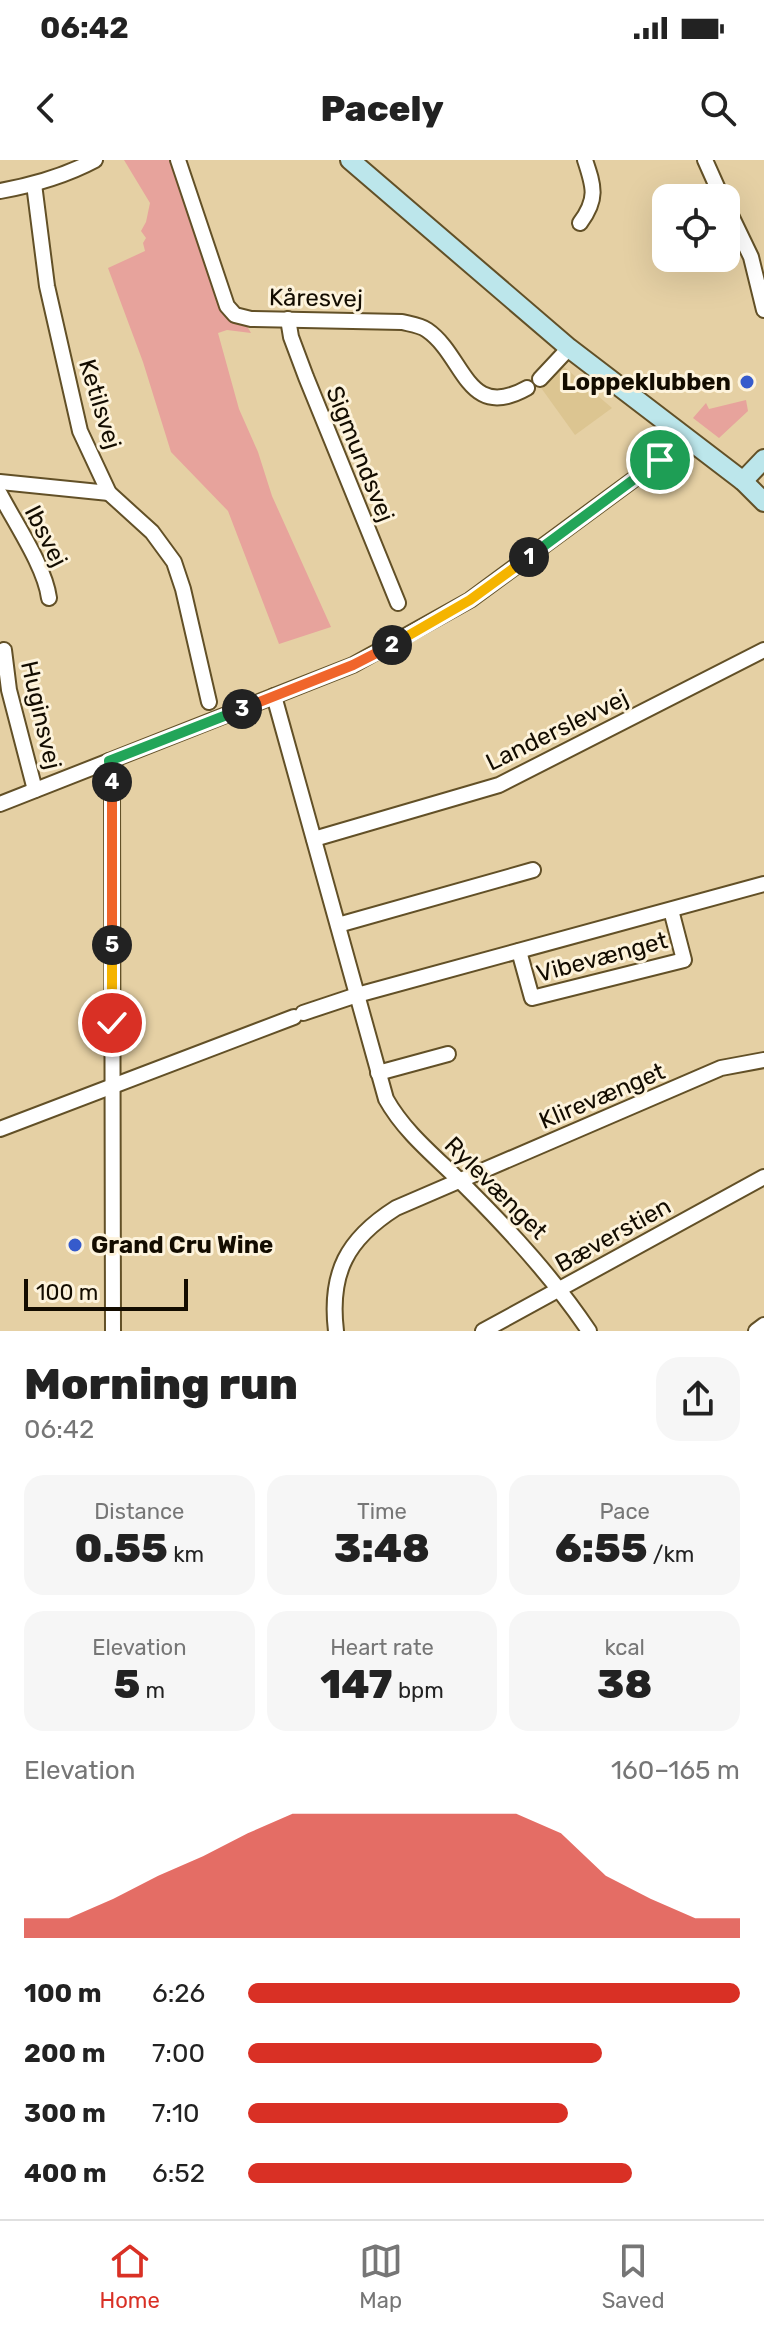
<!DOCTYPE html>
<html lang="en">
<head>
<meta charset="utf-8">
<style>
	:root { --surface:#fff; --page:#f6f6f6; --text:#222; --muted:#767676; --line:#e0e0e0; --accent:#d93025 }
	body { margin:0; font-family:Rubik,sans-serif; background:var(--page); color:var(--text); height:100vh; display:flex; flex-direction:column; font-size:30px; white-space:nowrap }
	* { box-sizing:border-box; margin:0 }
	p { font-size:26px; color:var(--muted) }
	.icon { flex:none; width:44px; height:44px; fill:none; stroke:currentColor; stroke-width:2; stroke-linecap:round; stroke-linejoin:round }
	.map { position:relative; height:1171px; overflow:hidden }
	.panel { display:flex; flex-direction:column; background:var(--surface); flex:1 }
	.panel>* { flex:none }
	.controls { position:absolute; left:652px; top:24px; display:grid; gap:16px }
	.controls a { display:grid; place-items:center; width:88px; height:88px; border-radius:16px; background:var(--surface); box-shadow:0 8px 32px #0002; font-size:40px }
	.scale { position:absolute; left:24px; bottom:20px; width:164px; box-sizing:border-box; padding-left:8px; border:4px solid #130c00; border-top:0; font-size:22px; line-height:28px; white-space:nowrap; color:#130c00; -webkit-text-stroke:6px #fdf3dc; paint-order:stroke }
	.pin { position:absolute; display:grid; place-items:center; width:68px; height:68px; color:#fff; margin:-34px; border:4px solid #fff; border-radius:50%; box-shadow:0 2px 8px #0007 }
	.km { position:absolute; width:40px; height:40px; margin:-20px; border-radius:50%; background:#222; color:#fff; font-size:22px; line-height:40px; text-align:center }
	.round { display:grid; place-items:center; flex:none; width:84px; height:84px; border-radius:24px; background:var(--page) }
	.summary { display:flex; align-items:center; justify-content:space-between; height:136px; padding:0 24px }
	h1 { font-size:44px; font-weight:800; line-height:60px }
	.stats { display:grid; grid-template-columns:repeat(3,1fr); gap:12px; height:136px; padding:8px 24px }
	.stats div { display:grid; align-content:center; border-radius:20px; background:var(--page); text-align:center }
	.stats b { font-size:40px; font-weight:800 }
	.stats small { font-size:22px; font-weight:400 }
	.stats p { font-size:22px }
	.chart { height:224px; padding:16px 24px }
	.chart p { display:flex; justify-content:space-between }
	.chart svg { width:100%; height:144px; margin-top:8px; fill:var(--accent); opacity:.7 }
	ul { padding:0 24px; list-style:none; font-size:26px }
	li { display:grid; grid-template-columns:128px 96px 1fr; align-items:center; height:60px }
	li i { height:20px; border-radius:10px; background:var(--accent) }
	.status { display:flex; justify-content:space-between; align-items:center; height:56px; padding:0 40px; background:var(--surface); direction:ltr }
	.status svg { height:22px; fill:currentColor }
	header { display:flex; justify-content:space-between; align-items:center; height:104px; padding:0 24px; background:var(--surface); font-size:36px; font-weight:800 }
	.tabs { display:flex; justify-content:space-around; align-items:center; height:112px; border-top:2px solid var(--line); background:var(--surface); font-size:22px; color:var(--muted) }
	.tabs a { display:grid; justify-items:center; gap:4px }
	.tabs .selected { color:var(--accent) }
	.map>svg:first-child { display:block }
	.built { fill:#dcc591 }
	.green { fill:#e7a39c }
	.lines { fill:none; stroke-linecap:round; stroke-linejoin:round }
	.street-casing { stroke:#625027; stroke-width:18 }
	.secondary-casing { stroke:#625027; stroke-width:22 }
	.street { stroke:#fff; stroke-width:14 }
	.secondary { stroke:#bce6eb; stroke-width:18 }
	.split-1-casing { stroke:#fff; stroke-width:16 }
	.split-2-casing { stroke:#fff; stroke-width:16 }
	.split-3-casing { stroke:#fff; stroke-width:16 }
	.split-4-casing { stroke:#fff; stroke-width:16 }
	.split-5-casing { stroke:#fff; stroke-width:16 }
	.split-6-casing { stroke:#fff; stroke-width:16 }
	.split-1 { stroke:#22a559; stroke-width:10 }
	.split-2 { stroke:#f5b400; stroke-width:10 }
	.split-3 { stroke:#f0652b; stroke-width:10 }
	.split-4 { stroke:#22a559; stroke-width:10 }
	.split-5 { stroke:#f0652b; stroke-width:10 }
	.split-6 { stroke:#f5b400; stroke-width:10 }
	.poi-dot { fill:#365bcc; stroke:#fdf3dc; stroke-width:3 }
	.labels { text-anchor:middle; stroke-width:6; stroke-linejoin:round; paint-order:stroke }
	.street-label { font-size:24px; fill:#130c00; stroke:#fdf3dc }
	.poi-label { font-size:24px; font-weight:bold; fill:#130c00; stroke:#fdf3dc; text-anchor:end }
</style>
</head>
<body>
<div class="status"><b>06:42</b><svg viewBox="0 0 49 12"><path d="M0 12V9h3v3zM5 12V6h3v6zM10 12V3h3v9zM15 12V0h3v12zM26 1h20v11H26zM47 4h2v5h-2z"/></svg></div>
<header><svg class="icon" aria-label="back" viewBox="0 0 24 24"><path d="M15 5l-7 7 7 7"/></svg>Pacely<svg class="icon" aria-label="search" viewBox="0 0 24 24"><circle cx="10" cy="10" r="6"/><path d="M15 15l6 6"/></svg></header>
<div class="map">
<svg width="764" height="1171" viewBox="0 0 764 1171">
	<rect width="100%" height="100%" fill="#e5d0a4"/>
	<!-- built -->
	<path class="built" d="M562,205L612,248L575,275L539,225Z"/>
	<!-- green -->
	<g class="green">
		<path d="M124,0H175L229,156L244,161L251,173L227,170L218,173L239,249L258,292L272,336L331,467L279,484L228,351L171,292L143,202L108,108L145,91L143,83L146,78L141,71L146,62L150,43Z"/>
		<path d="M746,240L748,251L719,278L693,258L706,243L709,249Z"/>
	</g>
	<g class="lines">
		<!-- street casing -->
		<g class="street-casing">
			<g id="street">
				<path d="M178,0L227,146L235,155L251,159L402,162C410,164 420,165 427,170C465,196 466,262 527,228"/>
				<path d="M705,0L722,38"/>
				<path d="M34,24L47,126L80,271L109,333L152,372L174,402L183,429L209,542"/>
				<path d="M0,31C33,25 65,16 95,0"/>
				<path d="M726,45L751,97L764,150"/>
				<path d="M580,63C598,39 594,27 585,0"/>
				<path d="M288,159L291,177L306,217L398,443"/>
				<path d="M540,219L569,188"/>
				<path d="M0,322L109,333"/>
				<path d="M0,334C15,363 45,407 49,438"/>
				<path d="M4,490L9,530L35,630"/>
				<path d="M274,536L386,939C406,975 441,1001 469,1030C514,1075 554,1119 589,1171"/>
				<path d="M109,601L112,620L113,1171"/>
				<path d="M0,644L353,505L470,440L660,300L684,276"/>
				<path d="M314,679L499,625L764,490"/>
				<path d="M338,765L533,710"/>
				<path d="M519,791L532,838L684,800L671,750"/>
				<path d="M303,853L357,835L764,724"/>
				<path d="M378,913L448,894"/>
				<path d="M0,969L294,857"/>
				<path d="M336,1171C329,1113 347,1079 396,1048L721,908L764,900"/>
				<path d="M483,1171L764,1017"/>
				<path d="M756,1171L764,1165"/>
			</g>
		</g>
		<!-- secondary casing -->
		<g class="secondary-casing">
			<g id="secondary">
				<path d="M350,0L569,188L743,321L764,342"/>
				<path d="M743,321L764,299"/>
			</g>
		</g>
		<!-- street -->
		<use href="#street" class="street"/>
		<!-- secondary -->
		<use href="#secondary" class="secondary"/>
	</g>
	<g class="lines">
		<!-- split-1 casing -->
		<g class="split-1-casing">
			<path id="split-1" d="M529,397L660,300"/>
		</g>
		<!-- split-2 casing -->
		<g class="split-2-casing">
			<path id="split-2" d="M392,485L470,440L529,397"/>
		</g>
		<!-- split-3 casing -->
		<g class="split-3-casing">
			<path id="split-3" d="M242,549L353,505L392,485"/>
		</g>
		<!-- split-4 casing -->
		<g class="split-4-casing">
			<path id="split-4" d="M112,622L109,601L242,549"/>
		</g>
		<!-- split-5 casing -->
		<g class="split-5-casing">
			<path id="split-5" d="M112,622V785"/>
		</g>
		<!-- split-6 casing -->
		<g class="split-6-casing">
			<path id="split-6" d="M112,785V863"/>
		</g>
		<!-- split-1 -->
		<use href="#split-1" class="split-1"/>
		<!-- split-2 -->
		<use href="#split-2" class="split-2"/>
		<!-- split-3 -->
		<use href="#split-3" class="split-3"/>
		<!-- split-4 -->
		<use href="#split-4" class="split-4"/>
		<!-- split-5 -->
		<use href="#split-5" class="split-5"/>
		<!-- split-6 -->
		<use href="#split-6" class="split-6"/>
	</g>
	<!-- markers -->
	<g class="poi-dot">
		<circle cx="747" cy="222" r="8"/>
		<circle cx="75" cy="1085" r="8"/>
	</g>
	<g class="labels">
		<!-- street labels -->
		<g class="street-label">
			<text transform="translate(316 138) rotate(1)" y="8">Kåresvej</text>
			<text transform="translate(100 244) rotate(73)" y="8">Ketilsvej</text>
			<text transform="translate(360 294) rotate(68)" y="8">Sigmundsvej</text>
			<text transform="translate(46 376) rotate(63)" y="8">Ibsvej</text>
			<text transform="translate(41 555) rotate(77)" y="8">Huginsvej</text>
			<text transform="translate(557 570) rotate(-26)" y="8">Landerslevvej</text>
			<text transform="translate(602 797) rotate(-15)" y="8">Vibevænget</text>
			<text transform="translate(602 936) rotate(-23)" y="8">Klirevænget</text>
			<text transform="translate(496 1028) rotate(45)" y="8">Rylevænget</text>
			<text transform="translate(613 1075) rotate(-29)" y="8">Bæverstien</text>
		</g>
		<!-- poi labels -->
		<g class="poi-label">
			<text x="731" y="230">Loppeklubben</text>
			<text x="91" y="1093" text-anchor="start">Grand Cru Wine</text>
		</g>
	</g>
</svg>
<div class="controls">
<a><svg class="icon" aria-label="locate" viewBox="0 0 24 24"><circle cx="12" cy="12" r="6"/><path d="M12 2v4M12 18v4M2 12h4M18 12h4"/></svg></a>
</div>
<div class="scale">100 m</div>
<div class="pin" style="left:660px;top:300px;background:#1e9e55"><svg class="icon" aria-label="arrive" viewBox="0 0 24 24"><path d="M6 21V4h12l-3 4 3 4H6"/></svg></div>
<div class="pin" style="left:112px;top:863px;background:#d93025"><svg class="icon" aria-label="check" viewBox="0 0 24 24"><path d="M5 12l5 5 9-10"/></svg></div>
<b class="km" style="left:529px;top:397px">1</b>
<b class="km" style="left:392px;top:485px">2</b>
<b class="km" style="left:242px;top:549px">3</b>
<b class="km" style="left:112px;top:622px">4</b>
<b class="km" style="left:112px;top:785px">5</b>
</div>
<section class="panel">
<div class="summary"><div><h1>Morning run</h1><p>06:42</p></div><a class="round"><svg class="icon" aria-label="share" viewBox="0 0 24 24"><path d="M12 15V3M7 8l5-5 5 5M5 13v7h14v-7"/></svg></a></div>
<div class="stats">
<div><p>Distance</p><b>0.55<small> km</small></b></div>
<div><p>Time</p><b>3:48</b></div>
<div><p>Pace</p><b>6:55<small> /km</small></b></div>
</div>
<div class="stats">
<div><p>Elevation</p><b>5<small> m</small></b></div>
<div><p>Heart rate</p><b>147<small> bpm</small></b></div>
<div><p>kcal</p><b>38</b></div>
</div>
<div class="chart"><p><span>Elevation</span>160–165 m</p>
<svg viewBox="0 0 160 44" preserveAspectRatio="none"><path d="M0 44V38L10 38L20 32L30 25L40 19L50 12L60 6L70 6L80 6L90 6L100 6L110 6L120 12L130 25L140 32L150 38L160 38V44z"/></svg>
</div>
<ul>
<li><b>100 m</b>6:26<i style="width:100%"></i></li>
<li><b>200 m</b>7:00<i style="width:72%"></i></li>
<li><b>300 m</b>7:10<i style="width:65%"></i></li>
<li><b>400 m</b>6:52<i style="width:78%"></i></li>
</ul>
</section>
<nav class="tabs">
<a class="selected"><svg class="icon" aria-label="home" viewBox="0 0 24 24"><path d="M3 11l9-7 9 7M6 9v11h12V9"/></svg>Home</a>
<a><svg class="icon" aria-label="map" viewBox="0 0 24 24"><path d="M3 6l6-2 6 2 6-2v14l-6 2-6-2-6 2zM9 4v14M15 6v14"/></svg>Map</a>
<a><svg class="icon" aria-label="saved" viewBox="0 0 24 24"><path d="M7 4h10v16l-5-4-5 4z"/></svg>Saved</a>
</nav>
</body>
</html>
